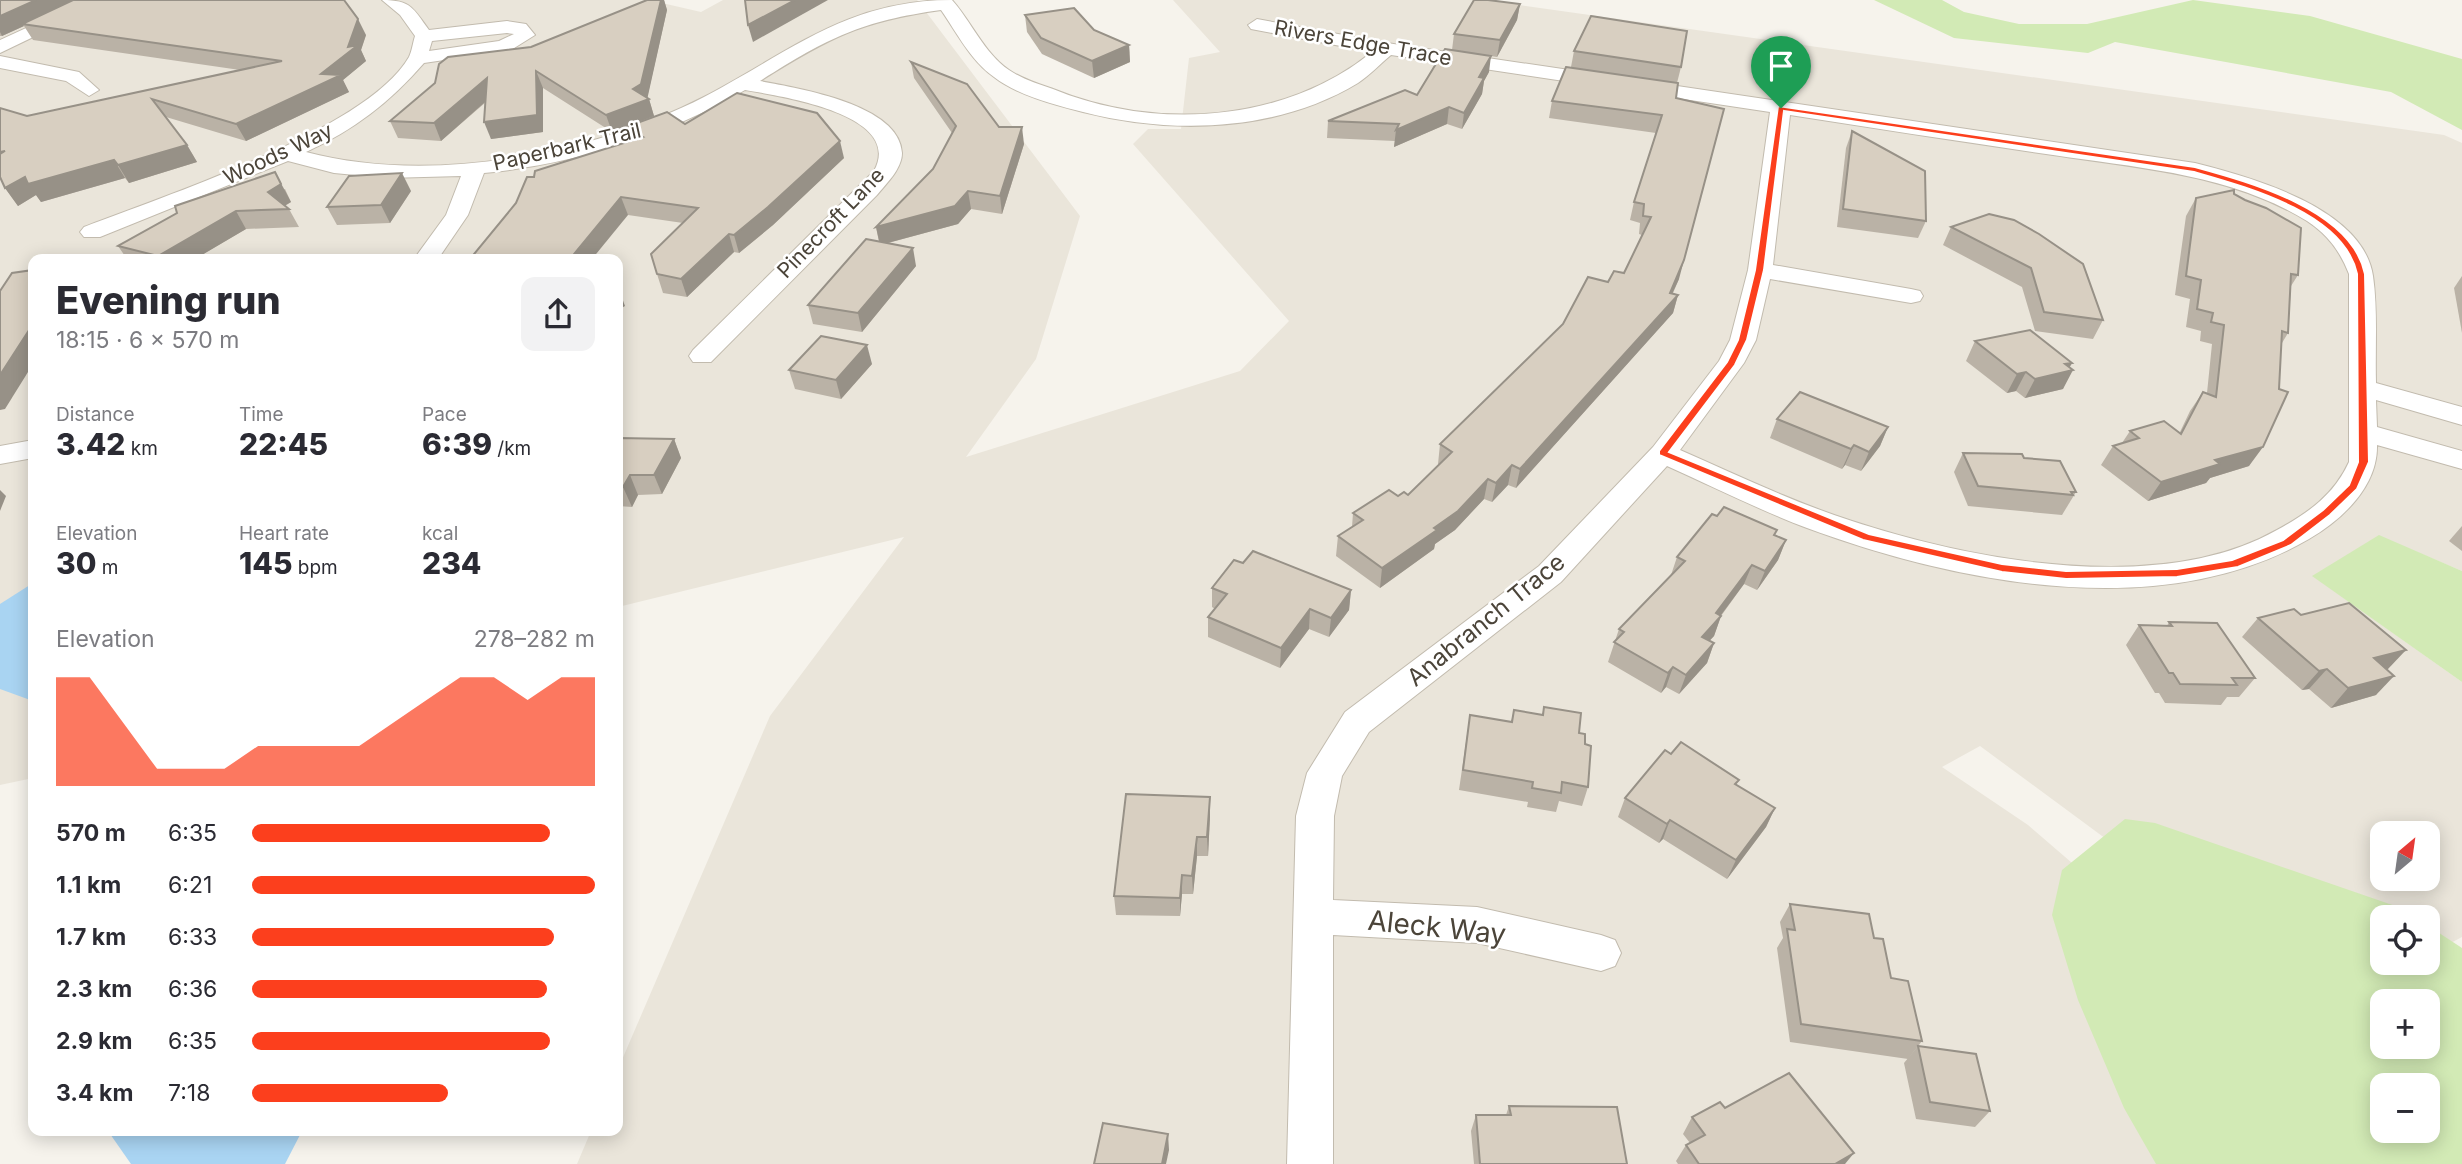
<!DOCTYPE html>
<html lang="en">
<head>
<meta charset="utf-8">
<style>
	:root { --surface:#fff; --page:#f2f2f3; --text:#2b2b33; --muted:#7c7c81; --accent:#fc3f1d }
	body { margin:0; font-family:Inter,sans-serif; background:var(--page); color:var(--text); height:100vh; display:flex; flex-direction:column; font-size:26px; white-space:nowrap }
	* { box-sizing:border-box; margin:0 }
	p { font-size:23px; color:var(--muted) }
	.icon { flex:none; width:38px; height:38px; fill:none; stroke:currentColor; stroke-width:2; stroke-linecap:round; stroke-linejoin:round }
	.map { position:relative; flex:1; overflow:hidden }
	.side { position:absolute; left:28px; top:254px; width:595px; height:882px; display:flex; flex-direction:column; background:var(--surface); border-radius:14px; box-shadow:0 4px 18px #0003 }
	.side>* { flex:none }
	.needle { width:46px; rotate:29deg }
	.fabs { position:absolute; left:2370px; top:821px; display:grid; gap:14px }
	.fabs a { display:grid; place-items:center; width:70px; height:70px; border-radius:14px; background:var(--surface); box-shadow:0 4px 18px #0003; font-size:35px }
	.pin { position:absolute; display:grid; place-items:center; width:60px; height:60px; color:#fff; margin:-72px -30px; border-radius:50% 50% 50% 0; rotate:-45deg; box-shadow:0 0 7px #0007 }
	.pin .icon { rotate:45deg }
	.round { display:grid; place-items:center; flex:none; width:74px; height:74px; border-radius:14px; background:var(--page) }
	.headline { display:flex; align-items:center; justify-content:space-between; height:119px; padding:0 28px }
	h1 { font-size:38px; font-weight:800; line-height:52px }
	.stats { display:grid; grid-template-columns:repeat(3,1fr); gap:10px; height:119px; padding:7px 28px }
	.stats div { display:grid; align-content:center }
	.stats b { font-size:30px; font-weight:800 }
	.stats small { font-size:19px; font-weight:400 }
	.stats p { font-size:19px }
	.chart { height:196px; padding:14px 28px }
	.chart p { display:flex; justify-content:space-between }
	.chart svg { width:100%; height:126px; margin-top:7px; fill:var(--accent); opacity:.7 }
	ul { padding:0 28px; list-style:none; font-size:23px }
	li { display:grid; grid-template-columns:112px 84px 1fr; align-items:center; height:52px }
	li i { height:18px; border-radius:9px; background:var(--accent) }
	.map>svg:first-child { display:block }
	.residential { fill:#eae5da; fill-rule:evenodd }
	.green { fill:#d2eab5; fill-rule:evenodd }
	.water { fill:#a9d4f2 }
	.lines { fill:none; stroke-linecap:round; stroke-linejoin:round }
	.street-casing { stroke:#c2bbae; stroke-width:2 }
	.street { fill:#fff; fill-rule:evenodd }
	.wall { fill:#bab2a6 }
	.shaded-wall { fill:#979187 }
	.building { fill:#d8cfc1; stroke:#979187; stroke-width:2 }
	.route { fill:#fc3f1d; stroke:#fff; stroke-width:2; fill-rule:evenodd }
	.labels { text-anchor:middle; stroke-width:5; stroke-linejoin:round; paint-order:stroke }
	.far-street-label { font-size:21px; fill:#4b4439; stroke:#fff }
	.street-label { font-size:24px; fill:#4b4439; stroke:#fff }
	.near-street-label { font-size:28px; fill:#4b4439; stroke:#fff }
</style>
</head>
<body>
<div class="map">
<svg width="2462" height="1164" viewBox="0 0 2462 1164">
	<rect width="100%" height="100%" fill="#f6f3ec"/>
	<!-- residential -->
	<path class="residential" d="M0,0H649L701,12L723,0H917L1080,216L1036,359L966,457L1240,371L1289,321L1133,144L1148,129H1181L1189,58L1220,52L1173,0H1483L2444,135L2462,143V571L2379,536L2313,576L2462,682V937L2445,946L2427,1001L2121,850L1980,746L1942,767L2028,825L2237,1005L2291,1164H577L591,1131L618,1130V1069L770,716L904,537L618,607V259H33V778L0,785ZM2382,833H2427V878H2382ZM2382,917H2427V962H2382Z"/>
	<!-- green -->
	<g class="green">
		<path d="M1874,0H1942L1964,12L2019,24H2087L2193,0L2310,16L2462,59V130L2391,92L2115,42L2088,53L1954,38Z"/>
		<path d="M2379,535L2462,571V682L2312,576Z"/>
		<path d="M2125,819L2155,823L2404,909L2416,917H2382V962H2427V925L2462,948V1164H2156L2124,1108L2078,1000L2052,915L2062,870ZM2382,1001H2427V1046H2382ZM2382,1085H2427V1130H2382Z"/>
	</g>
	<!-- water -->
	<g class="water">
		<path d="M33,583V701L0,689V604Z"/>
		<path d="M108,1131H302L285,1164H131Z"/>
	</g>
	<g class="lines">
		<!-- street casing -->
		<g class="street-casing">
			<g id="street">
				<path d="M87,0H110L0,53V40Z"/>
				<path d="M382,0C411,0 413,8 429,30L507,21L526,24L535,35L511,50L424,63C389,103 354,130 306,152C430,185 591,155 704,97C792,51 847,0 952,0C971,21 984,53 1009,70C1022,79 1038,84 1053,89C1155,131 1285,123 1372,52L1251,29L1248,25L1257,19L1387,43L2195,163C2251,177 2363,208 2373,276C2378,310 2375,348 2376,383L2462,407V425L2376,400L2377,427L2462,451V469L2377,445C2378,486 2343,519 2309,539C2163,624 1959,584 1807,528C1759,510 1714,487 1667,466L1561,582L1369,732L1342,776L1334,816L1333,900L1477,907L1601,935L1615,940L1621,953L1615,966L1601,971L1477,943L1333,935V1164H1287L1296,816L1307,773L1345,712L1539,566L1653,447L1719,361L1730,340L1748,270L1770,112L1391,55C1380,64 1370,75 1358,83C1277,132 1173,135 1083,112C1055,105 1017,95 994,77C971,61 957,33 941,10C861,21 828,38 760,81C797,88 900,104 902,153C902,169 886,184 877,195L711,362H693L689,356L693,350L874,171C905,114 780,96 745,90C667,136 574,164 484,173L468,215L438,259H414L446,215L461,176L387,178L334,173L288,161L100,237H84L80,232L84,227C163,196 367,130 409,57C412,51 413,42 415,36L400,15ZM507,33L514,34L499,41L429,51L432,41ZM1790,115C1878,129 1965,142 2053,155C2139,168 2231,174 2307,221C2328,235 2340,251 2349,274V462C2334,495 2308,513 2277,530C2161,596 1974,561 1852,521C1793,502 1737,475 1680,450L1744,363L1756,340L1770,279L1911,303L1920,301L1923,296L1920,291L1911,289L1773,265Z"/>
				<path d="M0,56L79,72L99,90L89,96L66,81L0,68Z"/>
				<path d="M33,440V458L0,464V446Z"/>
			</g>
		</g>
		<!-- street -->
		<use href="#street" class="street"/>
	</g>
	<!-- wall -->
	<g class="wall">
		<path d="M0,0L366,35L361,50L366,61L343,80L349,92L246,141L166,117L187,145L197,162L129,183L125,178L41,202L36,195L18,206L5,188L27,116L240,70L33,40L24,26L2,36H0Z"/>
		<path d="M647,0H664L667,10L647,98L649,99L654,116L685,124L844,158L773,225L739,253L734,252L687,297L663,293L657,274L683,223L628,215L516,203L534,177L631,141L626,127L654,116L612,132L543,88V132L491,139L486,102L441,141L398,138L390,121L531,47Z"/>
		<path d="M1520,4L1517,20L1497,57L1452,50L1454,34Z"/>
		<path d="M1025,15L1094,30L1129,45L1130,62L1094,78L1042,54L1027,32Z"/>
		<path d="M1574,51L1681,67L1677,83L1676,98L1679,279L1673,293L1678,295L1673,313L1516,488L1508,485L1492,502L1484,499L1455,530L1435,544L1434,549L1380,588L1336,556L1338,536L1352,527L1353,513L1398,496L1408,495L1439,465L1438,464L1440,444L1608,282L1624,273L1642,235L1639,234L1640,223L1630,220L1634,202L1656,133L1549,118L1552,101L1571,67Z"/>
		<path d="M911,62L1024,144L1002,214L971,209L958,224L888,243L916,266L862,332L813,324L808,305L879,242L876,227L933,169L952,133L914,78Z"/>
		<path d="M1489,72L1484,81L1482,94L1462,129L1447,124L1394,147L1395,141L1327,138L1328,121L1417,95Z"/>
		<path d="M1852,131L1926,221L1918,238L1837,227L1846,148Z"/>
		<path d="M285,189L291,202L285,206L289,209L299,227L246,229L195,259H127L118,246Z"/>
		<path d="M411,191L390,223L337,225L327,207Z"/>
		<path d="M2234,194L2298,275L2291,286L2288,333L2282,343L2249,466L2210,478L2206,483L2148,501L2101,465L2113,446L2122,443L2130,431L2180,432L2190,411L2203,392L2207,393L2212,344L2200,341L2201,331L2186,327L2190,299L2175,295L2186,216L2196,198Z"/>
		<path d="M1951,227L2039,234L2103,320L2093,339L2035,331L2022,287L1943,245Z"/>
		<path d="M2462,276V333L2454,288Z"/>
		<path d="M1975,341L2072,363L2069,367L2063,389L2025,398L2016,391L2007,393L1966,361Z"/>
		<path d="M872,364L841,399L795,389L789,370Z"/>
		<path d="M1777,419L1888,427L1880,446L1861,471L1845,465L1842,469L1770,438Z"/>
		<path d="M618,438L674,439L681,458L662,494L638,495L632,507L618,506Z"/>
		<path d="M1963,453L2076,492L2062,515L1968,506L1954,472Z"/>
		<path d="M2462,526V551L2449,541Z"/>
		<path d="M1775,535L1786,540L1778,560L1757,590L1744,584L1721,616L1714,636L1709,641L1714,643L1707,663L1679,694L1666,687L1661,693L1608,662L1619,629L1671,575L1677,557Z"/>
		<path d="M1243,563L1351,590L1349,610L1329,637L1309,629L1280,668L1208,637V617L1215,609L1212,607V588Z"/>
		<path d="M2301,615L2388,669H2387L2376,695L2331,708L2309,689L2302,690L2242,637L2258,618Z"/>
		<path d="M2169,622L2255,678L2239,697H2227L2221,705L2165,703L2159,693H2155L2126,645L2139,625L2167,626Z"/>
		<path d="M1544,707L1579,733L1585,744L1588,787L1582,806L1559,801L1556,812L1527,807L1528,802L1459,790L1467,735L1470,715L1511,722L1514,710L1542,715Z"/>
		<path d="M1671,754L1739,780L1736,785L1775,808L1766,827L1727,879L1663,839L1659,843L1618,817L1625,798Z"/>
		<path d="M1210,797V816L1208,856H1197L1193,894H1182L1180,916L1116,915L1114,896Z"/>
		<path d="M1790,904L1874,938L1891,978L1922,1041L1908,1059L1790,1042L1777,948L1783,938L1780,922Z"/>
		<path d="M1918,1046L1990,1111L1975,1127L1916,1119L1904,1063Z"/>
		<path d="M1509,1106L1627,1164H1474L1471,1131L1476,1115H1506Z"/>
		<path d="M1725,1108L1845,1164H1678L1676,1161L1686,1145L1690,1143L1683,1134L1692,1117Z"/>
	</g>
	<!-- shaded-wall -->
	<g class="shaded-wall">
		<path d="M36,0H81L22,24L24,26L2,36L0,32V16Z"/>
		<path d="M661,0H664L667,10L647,100L649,99L654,116L612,132L606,115L633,89Z"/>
		<path d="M795,0H828L753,42L748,25Z"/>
		<path d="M1520,4L1517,20L1497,57L1500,40Z"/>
		<path d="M358,19L366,35L361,50L366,61L343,80L349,92L246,141L236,124L321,74L348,47Z"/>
		<path d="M1129,45L1130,62L1094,78L1092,61Z"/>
		<path d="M1491,56L1489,72L1484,81L1482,94L1462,129L1464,113L1479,77Z"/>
		<path d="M536,71L543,88V132L491,139L484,122Z"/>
		<path d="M487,78L494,94L441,141L434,123Z"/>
		<path d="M1449,107L1447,124L1394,147L1396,130Z"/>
		<path d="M1022,127L1024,144L1002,214L1000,196Z"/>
		<path d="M840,141L844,158L773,225L739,253L734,235Z"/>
		<path d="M187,145L197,162L129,183L118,165Z"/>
		<path d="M114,160L125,178L41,202L36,195L18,206L5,188L25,177Z"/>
		<path d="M275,172L291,202L277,210L268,192Z"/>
		<path d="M402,173L411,191L390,223L381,205Z"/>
		<path d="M968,191L971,209L958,224L880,245L876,227Z"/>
		<path d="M621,197L628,215L592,259H570Z"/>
		<path d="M236,211L246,229L195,259H160L158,256Z"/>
		<path d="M729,234L734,252L687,297L681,279Z"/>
		<path d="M913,248L916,266L862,332L858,313Z"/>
		<path d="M1684,260L1679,279L1666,307L1678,295L1673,313L1516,488L1520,469L1670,293Z"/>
		<path d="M618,287L625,306L618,310Z"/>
		<path d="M33,324V364L5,409L0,410V375Z"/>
		<path d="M867,345L872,364L841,399L836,380Z"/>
		<path d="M2072,363L2067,372L2073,370L2063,389L2025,398L2035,379L2065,364Z"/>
		<path d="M2026,372L2016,391L2007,393L2017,374Z"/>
		<path d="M1888,427L1880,446L1861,471L1869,452Z"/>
		<path d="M674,439L681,458L662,494L654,475Z"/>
		<path d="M1854,445L1845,465L1842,469L1851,449Z"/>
		<path d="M2263,447L2249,466L2210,478L2206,483L2148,501L2161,482L2215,460Z"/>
		<path d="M1512,465L1508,485L1492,502L1496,483Z"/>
		<path d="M630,475L638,495L632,507L623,487Z"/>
		<path d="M1488,479L1484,499L1455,530L1435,544L1434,549L1380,588L1382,568L1434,528Z"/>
		<path d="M0,490L6,496L0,511Z"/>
		<path d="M1786,540L1778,560L1757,590L1765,571Z"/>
		<path d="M1752,565L1744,584L1718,619L1721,616L1714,636L1695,656L1702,637L1716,613Z"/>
		<path d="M1351,590L1349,610L1329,637L1331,618Z"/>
		<path d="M1310,609L1309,629L1280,668L1281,648Z"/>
		<path d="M1714,643L1707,663L1679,694L1686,675Z"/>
		<path d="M2406,650L2388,669L2356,677L2374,658Z"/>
		<path d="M1673,667L1666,687L1661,693L1668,673Z"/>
		<path d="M2327,669L2309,689L2302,690L2319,671Z"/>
		<path d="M2394,676L2376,695L2331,708L2348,688Z"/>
		<path d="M1210,797V816L1208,856L1207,837Z"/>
		<path d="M1775,808L1766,827L1727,879L1736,860Z"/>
		<path d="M1670,820L1663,839L1659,843L1667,824Z"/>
		<path d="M1197,837V856L1193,894L1192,876Z"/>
		<path d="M1182,875V894L1180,916V898Z"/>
		<path d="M1168,1134L1169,1150L1166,1164H1162Z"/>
		<path d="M1854,1153L1845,1164H1835Z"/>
	</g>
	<!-- building -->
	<g class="building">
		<path d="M0,0H36L0,16Z"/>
		<path d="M73,0H344L358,19L348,47L358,45L321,74L341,75L236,124L152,99L187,145L118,165L114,160L28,184L25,177L5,188L0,177V154L5,151L0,152V108L27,116L282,61L22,24Z"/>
		<path d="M647,0H661L641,84L633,89L649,99L606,115L536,71L537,115L484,122L487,78L434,123L390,121L435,83L439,64L448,57L531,47Z"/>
		<path d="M745,0H795L748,25Z"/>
		<path d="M1474,0H1488L1520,4L1500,40L1454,34Z"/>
		<path d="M1074,8L1094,30L1129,45L1092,61L1041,38L1025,15Z"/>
		<path d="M1591,16L1687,31L1681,67L1574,51Z"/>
		<path d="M1445,49L1491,56L1479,77L1484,78L1464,113L1449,107L1396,130L1399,124L1328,121L1405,90L1417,95Z"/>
		<path d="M911,62L967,84L999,127H1022L1000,196L968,191L955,206L876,227L933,169L956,126Z"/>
		<path d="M1566,67L1678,83L1676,98L1724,109L1684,260L1670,293L1678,295L1520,469L1512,465L1496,483L1488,479L1458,511L1434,528L1437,530L1382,568L1338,536L1363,520L1353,513L1389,490L1398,496L1404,492L1408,495L1452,452L1440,444L1563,324L1588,277L1608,282L1614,271L1624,273L1651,217L1643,216L1644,204L1634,202L1662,115L1552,101Z"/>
		<path d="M737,93L817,113L840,141L768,207L734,235L729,234L681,279L657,274L651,254L698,208L621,197L570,259H470L516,203L527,177H534L535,171L643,137L626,127L667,112L685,124Z"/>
		<path d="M1852,131L1925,171L1926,221L1843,209Z"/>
		<path d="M275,172L281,184L268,192L289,209L236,211L158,256L118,246L177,213L175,206Z"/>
		<path d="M402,173L381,205L327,207L349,176Z"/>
		<path d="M2234,190V194L2245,200L2266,208L2301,228L2298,275L2291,274L2288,333L2282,331L2279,389L2288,392L2263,447L2215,460L2220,464L2161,482L2113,446L2139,438L2130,431L2164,421L2181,434L2203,392L2216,397L2224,325L2211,322L2213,313L2197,309L2201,280L2186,276L2196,198Z"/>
		<path d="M1989,214L2014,220L2039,234L2083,264L2103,320L2044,312L2031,268L1951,227Z"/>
		<path d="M866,239L913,248L858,313L808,305Z"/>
		<path d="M33,270V324L0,375V291L12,273Z"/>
		<path d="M2030,330L2072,363L2065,364L2073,370L2035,379L2026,372L2017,374L1975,341Z"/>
		<path d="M821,336L867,345L836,380L789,370Z"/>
		<path d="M1800,392L1888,427L1869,452L1854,445L1851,449L1777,419Z"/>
		<path d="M618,438L674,439L654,475H630L623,487H618Z"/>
		<path d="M1963,453L2022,454L2024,458L2060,461L2076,492H2071L2073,495L1978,486Z"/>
		<path d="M1724,507L1777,530L1774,535L1786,540L1765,571L1752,565L1716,613L1721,616L1702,637L1714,643L1686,675L1673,667L1668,673L1614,642L1624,632L1619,629L1685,561L1677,557L1712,514L1717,516Z"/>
		<path d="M1253,551L1351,590L1331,618L1310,609L1281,648L1208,617L1227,594L1212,588L1234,560L1243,563Z"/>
		<path d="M2349,603L2406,650L2374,658L2394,676L2348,688L2327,669L2319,671L2258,618L2294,609L2301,615Z"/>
		<path d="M2169,622L2217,623L2255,678H2232L2237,685L2180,684L2173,673H2169L2139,625L2172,626Z"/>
		<path d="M1544,707L1581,713L1579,733L1585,734V744L1591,746L1588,787L1562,782L1561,793L1532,788L1533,782L1463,770L1470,715L1512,722L1514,710L1543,715Z"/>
		<path d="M1681,742L1739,780L1735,784L1775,808L1736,860L1670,820L1667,824L1625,798L1665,750L1671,754Z"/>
		<path d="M1126,794L1210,797L1207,837H1197L1192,876L1182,875L1180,898L1114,896Z"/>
		<path d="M1790,904L1869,914L1874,938L1883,939L1891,978L1908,981L1922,1041L1801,1024L1787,929L1795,930Z"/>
		<path d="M1918,1046L1976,1054L1990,1111L1930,1102Z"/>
		<path d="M1789,1073L1854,1153L1835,1164H1699L1686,1145L1705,1135L1692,1117L1720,1102L1725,1108Z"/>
		<path d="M1509,1106L1617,1107L1627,1164H1480L1476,1115H1511Z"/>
		<path d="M1103,1123L1168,1134L1162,1164H1094Z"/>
	</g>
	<!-- route -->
	<path class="route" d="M1778,106L2195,167C2250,182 2352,210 2365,274L2369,462L2357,489L2330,515L2291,545L2238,567L2177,577L2066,579L2002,572L1863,540L1659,455V451L1727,362L1738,340L1755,270ZM1784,111L2194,172C2246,187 2344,213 2357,274L2358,462L2349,485L2323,510L2283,540L2232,560L2177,569L2066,571L2002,564L1869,534L1669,452L1735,365L1747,340L1764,270Z"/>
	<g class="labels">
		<!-- far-street labels -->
		<g class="far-street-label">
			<text transform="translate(1363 43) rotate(10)" y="7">Rivers Edge Trace</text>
			<text transform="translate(567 147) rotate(-13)" y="7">Paperbark Trail</text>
			<text transform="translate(278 154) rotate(-25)" y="7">Woods Way</text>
			<text transform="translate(831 223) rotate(-46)" y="7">Pinecroft Lane</text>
		</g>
		<!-- street labels -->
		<g class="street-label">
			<text transform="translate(1486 620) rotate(-39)" y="8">Anabranch Trace</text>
		</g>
		<!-- near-street labels -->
		<g class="near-street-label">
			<text transform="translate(1437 927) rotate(6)" y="10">Aleck Way</text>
		</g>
	</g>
</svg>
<div class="fabs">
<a><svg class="needle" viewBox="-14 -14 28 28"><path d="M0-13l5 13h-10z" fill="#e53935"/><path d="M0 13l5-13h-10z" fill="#7c7c81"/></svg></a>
<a><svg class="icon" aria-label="locate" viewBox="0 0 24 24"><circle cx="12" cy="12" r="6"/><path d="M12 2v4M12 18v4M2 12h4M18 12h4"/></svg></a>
<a>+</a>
<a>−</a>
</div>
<div class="pin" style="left:1781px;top:108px;background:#1e9e55"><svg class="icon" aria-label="arrive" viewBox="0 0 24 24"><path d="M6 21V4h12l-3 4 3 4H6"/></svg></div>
<section class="side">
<div class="headline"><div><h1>Evening run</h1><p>18:15 · 6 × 570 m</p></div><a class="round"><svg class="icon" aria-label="share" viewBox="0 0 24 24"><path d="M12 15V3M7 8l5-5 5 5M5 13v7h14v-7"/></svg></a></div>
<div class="stats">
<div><p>Distance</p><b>3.42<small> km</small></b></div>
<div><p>Time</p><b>22:45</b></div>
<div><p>Pace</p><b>6:39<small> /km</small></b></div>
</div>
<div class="stats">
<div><p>Elevation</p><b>30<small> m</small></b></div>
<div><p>Heart rate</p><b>145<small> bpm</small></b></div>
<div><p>kcal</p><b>234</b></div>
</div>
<div class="chart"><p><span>Elevation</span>278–282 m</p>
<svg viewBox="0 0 160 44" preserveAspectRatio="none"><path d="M0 44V6L10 6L20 22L30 38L40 38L50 38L60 30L70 30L80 30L90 30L100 22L110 14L120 6L130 6L140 14L150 6L160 6V44z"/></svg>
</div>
<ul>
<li><b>570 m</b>6:35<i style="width:87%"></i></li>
<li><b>1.1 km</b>6:21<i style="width:100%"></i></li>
<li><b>1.7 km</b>6:33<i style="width:88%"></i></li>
<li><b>2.3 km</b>6:36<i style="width:86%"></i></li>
<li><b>2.9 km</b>6:35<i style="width:87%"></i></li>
<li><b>3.4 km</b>7:18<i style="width:57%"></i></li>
</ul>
</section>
</div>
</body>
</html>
